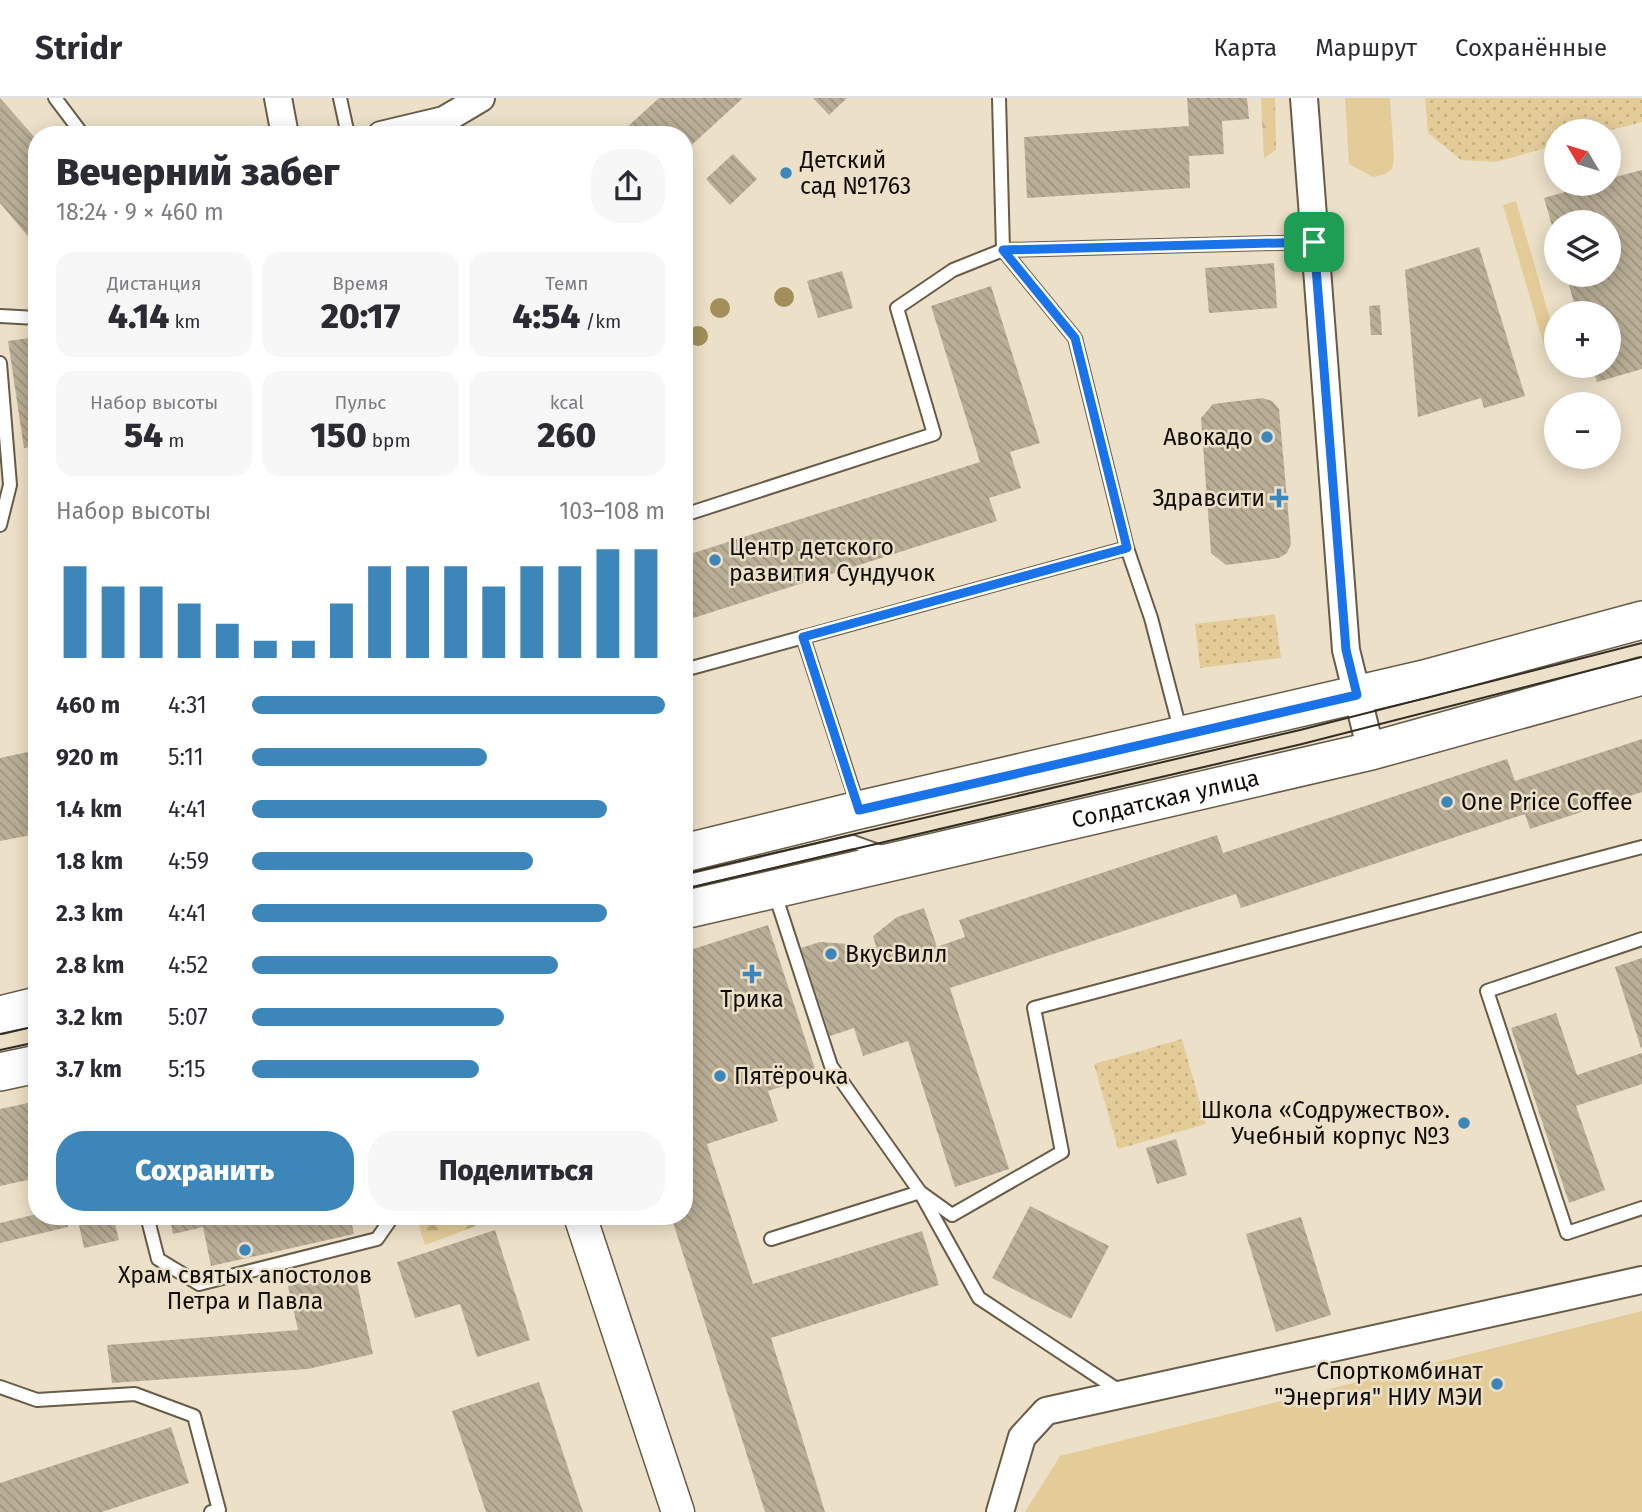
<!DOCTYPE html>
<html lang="ru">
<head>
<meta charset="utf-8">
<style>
	:root { --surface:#fff; --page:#f7f7f7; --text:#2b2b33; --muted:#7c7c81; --line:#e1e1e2; --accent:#3d86ba }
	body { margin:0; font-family:"Fira Sans",sans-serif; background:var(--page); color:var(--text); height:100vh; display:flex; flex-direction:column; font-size:26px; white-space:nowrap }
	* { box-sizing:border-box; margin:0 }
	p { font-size:23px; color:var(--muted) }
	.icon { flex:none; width:38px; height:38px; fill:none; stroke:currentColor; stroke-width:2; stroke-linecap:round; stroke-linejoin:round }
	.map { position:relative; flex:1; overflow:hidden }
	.side { position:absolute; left:28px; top:28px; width:665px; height:1099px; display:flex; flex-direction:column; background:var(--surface); border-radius:28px; box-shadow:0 4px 18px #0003 }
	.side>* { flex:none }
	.needle { width:46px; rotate:308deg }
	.tools { position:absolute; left:1544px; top:21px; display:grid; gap:14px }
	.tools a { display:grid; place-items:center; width:77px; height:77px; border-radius:50%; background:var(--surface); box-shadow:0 4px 18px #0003; font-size:35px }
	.pin { position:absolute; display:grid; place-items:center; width:60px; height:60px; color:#fff; margin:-30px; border-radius:14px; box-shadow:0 4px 10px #0006 }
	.round { display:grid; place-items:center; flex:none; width:74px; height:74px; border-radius:28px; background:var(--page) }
	.summary { display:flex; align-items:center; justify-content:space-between; height:119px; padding:0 28px }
	h1 { font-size:38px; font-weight:800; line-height:52px }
	.stats { display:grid; grid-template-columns:repeat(3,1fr); gap:10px; height:119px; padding:7px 28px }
	.stats div { display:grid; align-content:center; border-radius:18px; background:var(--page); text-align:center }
	.stats b { font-size:35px; font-weight:800 }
	.stats small { font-size:19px; font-weight:400 }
	.stats p { font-size:19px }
	.chart { height:196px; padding:14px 28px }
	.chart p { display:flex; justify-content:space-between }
	.chart svg { width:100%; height:126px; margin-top:7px; stroke:var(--accent); stroke-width:6 }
	.cta { display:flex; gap:14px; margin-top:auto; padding:14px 28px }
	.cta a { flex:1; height:80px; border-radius:28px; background:var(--accent); color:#fff; font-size:28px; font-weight:800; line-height:80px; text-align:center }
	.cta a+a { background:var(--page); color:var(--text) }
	ul { padding:0 28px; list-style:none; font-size:23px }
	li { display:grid; grid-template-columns:112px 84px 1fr; align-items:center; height:52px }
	li i { height:18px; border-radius:9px; background:var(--accent) }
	header { display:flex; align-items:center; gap:42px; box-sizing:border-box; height:98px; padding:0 35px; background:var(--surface); border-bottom:2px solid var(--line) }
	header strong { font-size:33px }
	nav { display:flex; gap:38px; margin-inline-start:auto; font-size:24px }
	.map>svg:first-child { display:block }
	.grass { fill:#e4cc99 }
	.forest { fill:url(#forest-firs) }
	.park { fill:url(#park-dots) }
	.building { fill:url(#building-back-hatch) }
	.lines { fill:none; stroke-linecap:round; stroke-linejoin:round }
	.service-casing { stroke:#665c47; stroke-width:16 }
	.minor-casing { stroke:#665c47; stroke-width:30 }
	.tertiary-casing { stroke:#665c47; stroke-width:35 }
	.secondary-casing { stroke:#665c47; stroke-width:40 }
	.service { stroke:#fff; stroke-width:12 }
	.minor { stroke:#fff; stroke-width:26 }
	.tertiary { stroke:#fff; stroke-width:32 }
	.secondary { stroke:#fff; stroke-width:37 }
	.tram { stroke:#322c23; stroke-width:2 }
	.tree { fill:#a28f5a }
	.route-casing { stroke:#fff; stroke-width:14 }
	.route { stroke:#1a73e8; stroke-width:9 }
	.poi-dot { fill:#3d86ba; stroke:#ece0c8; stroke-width:2.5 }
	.labels { text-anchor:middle; stroke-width:5; stroke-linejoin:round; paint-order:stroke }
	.poi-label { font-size:23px; fill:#110d06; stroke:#ece0c8; text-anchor:start }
	.street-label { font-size:23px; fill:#110d06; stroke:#ece0c8 }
</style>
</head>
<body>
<header>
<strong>Stridr</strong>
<nav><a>Карта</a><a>Маршрут</a><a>Сохранённые</a></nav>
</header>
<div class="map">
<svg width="1642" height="1414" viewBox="0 0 1642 1414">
	<defs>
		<pattern id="forest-firs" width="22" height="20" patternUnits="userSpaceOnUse" patternTransform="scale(1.75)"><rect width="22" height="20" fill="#e4cc99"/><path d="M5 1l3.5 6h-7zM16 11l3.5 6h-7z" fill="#c3ae82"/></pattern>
		<pattern id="park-dots" width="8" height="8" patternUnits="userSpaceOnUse" patternTransform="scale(1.75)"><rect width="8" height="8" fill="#e4cc99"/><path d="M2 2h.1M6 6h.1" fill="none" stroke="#c3ae82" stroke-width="1.8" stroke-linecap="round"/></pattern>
		<pattern id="building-back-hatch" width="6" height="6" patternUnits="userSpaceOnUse" patternTransform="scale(1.75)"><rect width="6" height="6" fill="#b9ae96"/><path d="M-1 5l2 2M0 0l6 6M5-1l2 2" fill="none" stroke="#9e9480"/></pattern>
	</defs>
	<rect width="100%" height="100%" fill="#ece0c8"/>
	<!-- grass -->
	<g class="grass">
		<path d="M1345,0H1390L1394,61L1392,71L1385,76L1373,79L1349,66Z"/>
		<path d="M1516,103L1556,242V255L1547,258L1503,107Z"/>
		<path d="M1642,1213V1414H1025L1060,1358Z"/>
	</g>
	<!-- forest -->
	<g class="forest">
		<path d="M1261,0H1275L1276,52L1264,60Z"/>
		<path d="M416,1118H482L484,1125L425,1147Z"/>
	</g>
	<!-- park -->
	<g class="park">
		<path d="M1425,0H1642V24L1607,33H1556V47L1496,64L1461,62L1428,35Z"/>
		<path d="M1275,516L1281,560L1200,570L1195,526Z"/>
		<path d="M1182,941L1206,1026L1118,1051L1094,966Z"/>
	</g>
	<!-- building -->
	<g class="building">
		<path d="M0,0L37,42V149L0,105Z"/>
		<path d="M659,0H743L684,54V37H630L625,31Z"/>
		<path d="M813,0H847L829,17Z"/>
		<path d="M1187,0H1247L1249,21L1222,23L1224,56L1189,58L1190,90L1027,100L1024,39L1189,28Z"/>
		<path d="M733,56L757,81L730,107L706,81Z"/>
		<path d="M1642,72V271L1597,284L1592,268H1608V215H1577L1566,177H1608V124H1556L1555,138L1544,100L1593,86H1608V81Z"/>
		<path d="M1479,149L1525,298L1484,310L1481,300L1418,319L1405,172Z"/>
		<path d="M1274,165L1277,210L1209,215L1205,170Z"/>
		<path d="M842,173L853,210L818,220L807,183Z"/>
		<path d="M991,188L1040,345L1010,354L1021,390L989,400L997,423L684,523V458L980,364L931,208Z"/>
		<path d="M1380,207L1382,237H1371L1369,208Z"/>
		<path d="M37,239V348L24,350L8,243Z"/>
		<path d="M1262,300L1272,303L1279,311L1291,446L1287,455L1279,460L1226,467L1211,455L1201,320L1213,306Z"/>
		<path d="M1642,641V694L1530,731L1525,716L1241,810L1236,796L950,890L1009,1071L955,1089L908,943L863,958L854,930L830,938L801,850L820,844L849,846L854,863L878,855L873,838L897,819L924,810L937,849L965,839L959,822L1217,737L1223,755L1507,661L1515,683Z"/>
		<path d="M37,652V736L0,743V660Z"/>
		<path d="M768,827L817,977L768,993L778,1023L707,1046L753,1186L922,1133L939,1187L771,1240L825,1414H765L671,1118H684V854Z"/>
		<path d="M1642,860V950H1641L1615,869Z"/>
		<path d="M1556,915L1577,977L1642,955V986L1576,1008L1605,1092L1569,1105L1511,930Z"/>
		<path d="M37,1003V1080L0,1088V1011Z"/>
		<path d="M1176,1041L1187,1077L1157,1086L1146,1050Z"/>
		<path d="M1030,1108L1109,1148L1071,1221L992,1180Z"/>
		<path d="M37,1116V1118H66L68,1129L0,1145V1125Z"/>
		<path d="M77,1118H113L119,1142L84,1150Z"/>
		<path d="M169,1118H350L354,1136L211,1168L203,1129L173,1136Z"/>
		<path d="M1301,1119L1331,1217L1276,1234L1246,1136Z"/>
		<path d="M495,1132L530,1242L477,1259L460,1206L415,1220L397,1164Z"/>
		<path d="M354,1172L373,1256L308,1271L112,1285L107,1247L298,1232L288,1188Z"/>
		<path d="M539,1284L583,1414H486L452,1313Z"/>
		<path d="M171,1329L189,1385L102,1414H0V1385Z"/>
	</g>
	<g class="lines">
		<!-- service casing -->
		<g class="service-casing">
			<g id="service">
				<path d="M55,0L83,37"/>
				<path d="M340,0L348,37"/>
				<path d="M999,0L1003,152L1075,240L1127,450L1151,520L1181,635"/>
				<path d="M0,218L37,220"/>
				<path d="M0,265L10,387L0,427"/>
				<path d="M684,417L934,336L897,210L953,172L1003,152L1314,144"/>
				<path d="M803,539L858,708"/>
				<path d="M684,572L1127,450"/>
				<path d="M684,784L853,744L884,755"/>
				<path d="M774,793L831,968L920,1094L979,1200L1121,1294"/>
				<path d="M1642,841L1487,893L1567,1135L1642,1110"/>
				<path d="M147,1118L158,1161L199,1186L377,1141L393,1118"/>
				<path d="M771,1141L920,1094L952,1117L1062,1054L1034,910L1642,749"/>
				<path d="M0,1289L37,1302L135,1296L194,1318L219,1412L211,1414"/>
			</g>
		</g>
		<!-- minor casing -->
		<g class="minor-casing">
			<g id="minor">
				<path d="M278,0L285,37"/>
				<path d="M1304,0L1346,552L1371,653"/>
				<path d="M381,37L444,22L481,0"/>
				<path d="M1000,1414L1022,1339L1046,1313L1642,1182"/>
			</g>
		</g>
		<!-- tertiary casing -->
		<g class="tertiary-casing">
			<path id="tertiary" d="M580,1118L678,1414"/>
		</g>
		<!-- secondary casing -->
		<g class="secondary-casing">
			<g id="secondary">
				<path d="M684,755L859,712L1424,581L1642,522"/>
				<path id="s1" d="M684,812L1371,653L1642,578"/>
				<path d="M0,917L37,908"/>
				<path d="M0,974L37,966"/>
			</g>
		</g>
		<!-- service -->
		<use href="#service" class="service"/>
		<!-- minor -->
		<use href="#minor" class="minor"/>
		<!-- tertiary -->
		<use href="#tertiary" class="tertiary"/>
		<!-- secondary -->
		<use href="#secondary" class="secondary"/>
		<!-- tram -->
		<g class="tram">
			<path d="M684,776L1300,632L1642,545"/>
			<path d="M684,791L1302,646L1642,559"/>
			<path d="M0,936L37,928"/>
			<path d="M0,952L37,944"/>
		</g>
	</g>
	<!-- trees -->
	<g class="tree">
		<circle cx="784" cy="199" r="10"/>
		<circle cx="720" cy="210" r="10"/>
		<circle cx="698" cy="238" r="10"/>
	</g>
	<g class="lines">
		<!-- route casing -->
		<g class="route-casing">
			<path id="route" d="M1314,144L1346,552L1357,597L859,712L803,539L1127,450L1075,240L1003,152Z"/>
		</g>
		<!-- route -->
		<use href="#route" class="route"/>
	</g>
	<!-- markers -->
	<g class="poi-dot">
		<circle cx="786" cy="75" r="7"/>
		<circle cx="1267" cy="339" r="7"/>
		<path d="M1275.5 389.5h7v7h7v7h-7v7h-7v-7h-7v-7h7z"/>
		<circle cx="715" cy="462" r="7"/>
		<circle cx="1447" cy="704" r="7"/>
		<circle cx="831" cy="856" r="7"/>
		<path d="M748.5 865.5h7v7h7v7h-7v7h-7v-7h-7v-7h7z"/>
		<circle cx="720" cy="978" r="7"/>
		<circle cx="1464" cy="1025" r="7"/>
		<circle cx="245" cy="1152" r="7"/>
		<circle cx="1497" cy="1286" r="7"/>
	</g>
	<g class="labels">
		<!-- poi labels -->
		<g class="poi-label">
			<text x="800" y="70">Детский<tspan x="800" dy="26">сад №1763</tspan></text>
			<text x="1253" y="347" text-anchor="end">Авокадо</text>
			<text x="1265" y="408" text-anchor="end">Здравсити</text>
			<text x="729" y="457">Центр детского<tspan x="729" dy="26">развития Сундучок</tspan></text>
			<text x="1461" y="712">One Price Coffee</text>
			<text x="845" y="864">ВкусВилл</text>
			<text x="752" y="909" text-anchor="middle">Трика</text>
			<text x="734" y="986">Пятёрочка</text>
			<text x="1450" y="1020" text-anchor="end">Школа «Содружество».<tspan x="1450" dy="26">Учебный корпус №3</tspan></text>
			<text x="245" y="1185" text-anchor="middle">Храм святых апостолов<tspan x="245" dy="26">Петра и Павла</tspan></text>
			<text x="1483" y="1281" text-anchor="end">Спорткомбинат<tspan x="1483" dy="26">"Энергия" НИУ МЭИ</tspan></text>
		</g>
		<!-- street labels -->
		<g class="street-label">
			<text dy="8" stroke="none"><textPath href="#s1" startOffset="494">Солдатская улица</textPath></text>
		</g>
	</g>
</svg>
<div class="tools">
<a><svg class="needle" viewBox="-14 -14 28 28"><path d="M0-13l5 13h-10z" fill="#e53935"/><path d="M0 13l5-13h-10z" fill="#7c7c81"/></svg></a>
<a><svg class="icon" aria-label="layers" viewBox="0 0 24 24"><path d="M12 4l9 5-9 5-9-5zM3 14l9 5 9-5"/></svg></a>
<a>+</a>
<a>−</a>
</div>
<div class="pin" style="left:1314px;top:144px;background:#1e9e55"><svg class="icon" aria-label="arrive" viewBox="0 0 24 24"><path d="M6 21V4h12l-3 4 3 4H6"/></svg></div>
<section class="side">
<div class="summary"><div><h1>Вечерний забег</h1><p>18:24 · 9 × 460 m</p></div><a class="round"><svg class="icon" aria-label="share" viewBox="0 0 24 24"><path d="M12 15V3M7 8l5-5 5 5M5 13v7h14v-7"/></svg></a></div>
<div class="stats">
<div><p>Дистанция</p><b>4.14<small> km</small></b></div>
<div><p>Время</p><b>20:17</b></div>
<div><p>Темп</p><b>4:54<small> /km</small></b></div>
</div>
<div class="stats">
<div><p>Набор высоты</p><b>54<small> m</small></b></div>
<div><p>Пульс</p><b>150<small> bpm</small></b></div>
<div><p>kcal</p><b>260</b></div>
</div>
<div class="chart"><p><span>Набор высоты</span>103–108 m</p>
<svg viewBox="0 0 160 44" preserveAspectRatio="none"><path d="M5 44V12M15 44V19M25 44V19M35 44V25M45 44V32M55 44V38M65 44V38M75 44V25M85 44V12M95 44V12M105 44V12M115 44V19M125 44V12M135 44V12M145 44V6M155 44V6"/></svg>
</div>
<ul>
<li><b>460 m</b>4:31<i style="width:100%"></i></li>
<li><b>920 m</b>5:11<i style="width:57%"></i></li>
<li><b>1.4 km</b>4:41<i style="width:86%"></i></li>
<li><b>1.8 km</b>4:59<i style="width:68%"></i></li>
<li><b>2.3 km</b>4:41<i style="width:86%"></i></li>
<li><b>2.8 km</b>4:52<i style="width:74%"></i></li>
<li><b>3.2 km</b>5:07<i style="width:61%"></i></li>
<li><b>3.7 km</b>5:15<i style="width:55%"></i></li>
</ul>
<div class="cta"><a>Сохранить</a><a>Поделиться</a></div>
</section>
</div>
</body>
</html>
